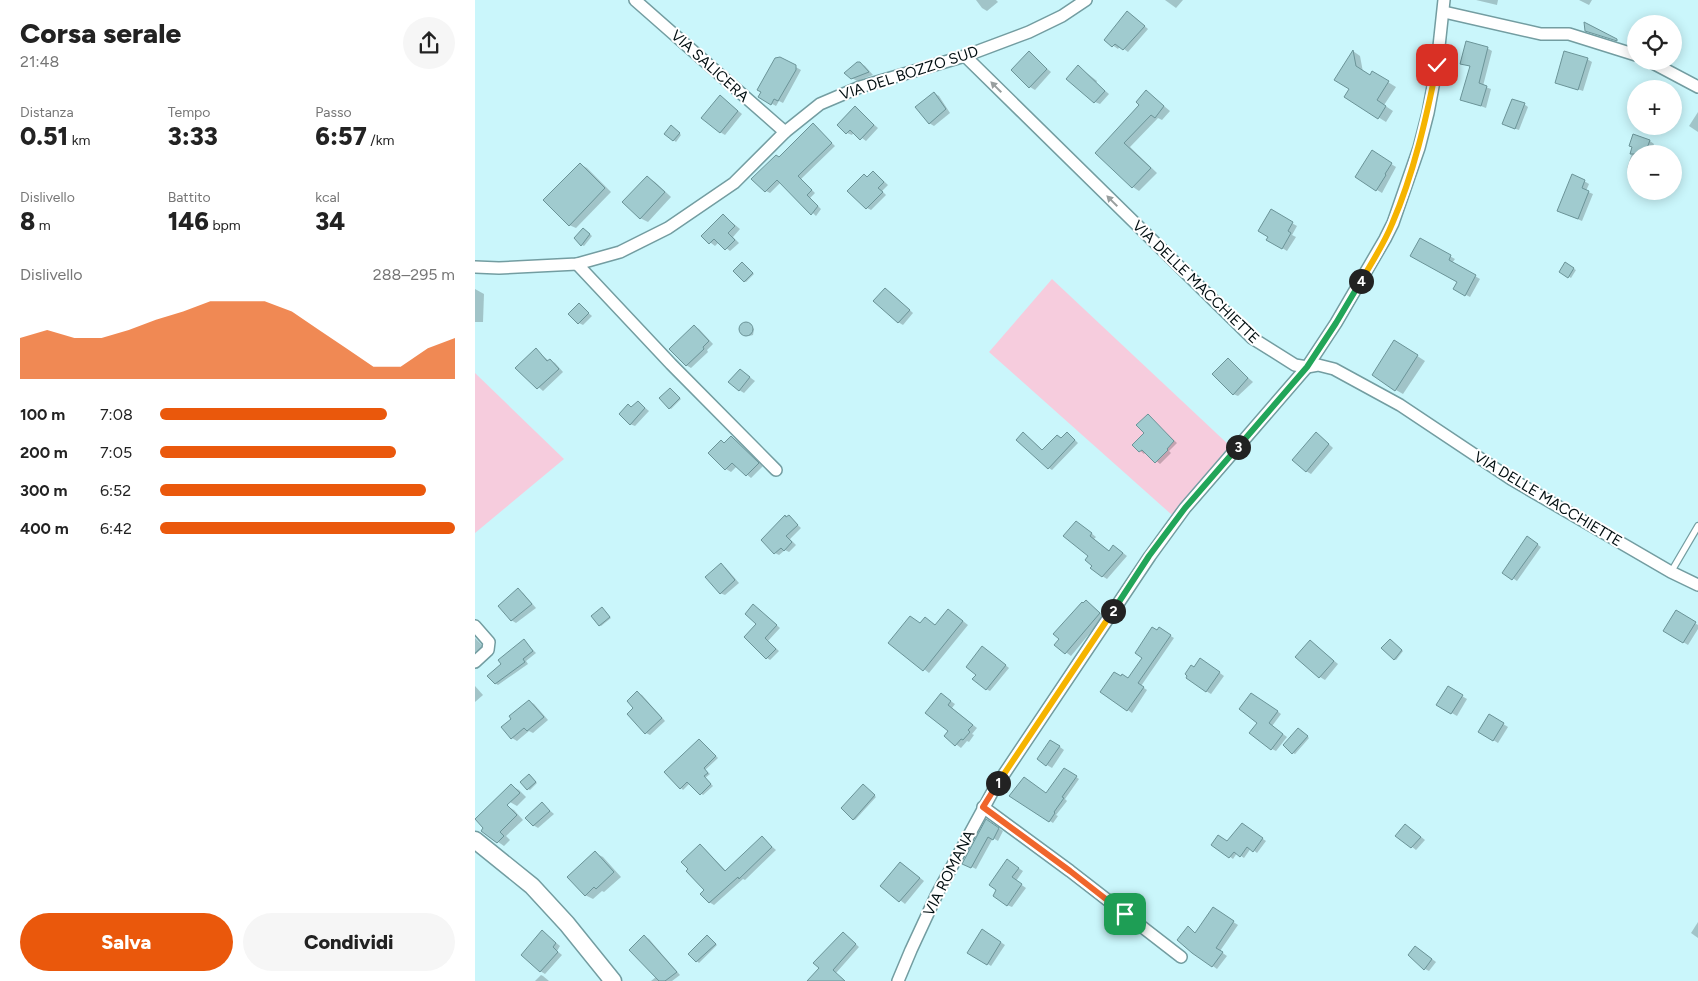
<!DOCTYPE html>
<html lang="it">
<head>
<meta charset="utf-8">
<style>
	:root { --surface:#fff; --page:#f6f6f6; --text:#222; --muted:#767676; --accent:#ea580c }
	body { margin:0; font-family:Figtree,sans-serif; background:var(--page); color:var(--text); height:100vh; display:flex; flex-direction:column; font-size:19px; white-space:nowrap }
	* { box-sizing:border-box; margin:0 }
	p { font-size:16px; color:var(--muted) }
	.icon { flex:none; width:28px; height:28px; fill:none; stroke:currentColor; stroke-width:2; stroke-linecap:round; stroke-linejoin:round }
	.map { position:relative; flex:1; overflow:hidden }
	.details { display:flex; flex-direction:column; background:var(--surface); width:475px }
	.details>* { flex:none }
	.fabs { position:absolute; left:1152px; top:15px; display:grid; gap:10px }
	.fabs a { display:grid; place-items:center; width:55px; height:55px; border-radius:50%; background:var(--surface); box-shadow:0 2px 12px #0003; font-size:25px }
	.pin { position:absolute; display:grid; place-items:center; width:42px; height:42px; color:#fff; margin:-21px; border-radius:10px; box-shadow:0 2px 8px #0006 }
	.km { position:absolute; width:25px; height:25px; margin:-12px; border-radius:50%; background:#222; color:#fff; font-size:14px; line-height:25px; text-align:center }
	.round { display:grid; place-items:center; flex:none; width:52px; height:52px; border-radius:26px; background:var(--page) }
	.overview { display:flex; align-items:center; justify-content:space-between; height:85px; padding:0 20px }
	h1 { font-size:28px; font-weight:800; line-height:38px }
	.stats { display:grid; grid-template-columns:repeat(3,1fr); gap:8px; height:85px; padding:5px 20px }
	.stats div { display:grid; align-content:center }
	.stats b { font-size:25px; font-weight:800 }
	.stats small { font-size:14px; font-weight:400 }
	.stats p { font-size:14px }
	.chart { height:140px; padding:10px 20px }
	.chart p { display:flex; justify-content:space-between }
	.chart svg { width:100%; height:90px; margin-top:5px; fill:var(--accent); opacity:.7 }
	.button { display:flex; gap:10px; margin-top:auto; padding:10px 20px }
	.button a { flex:1; height:58px; border-radius:30px; background:var(--accent); color:#fff; font-size:20px; font-weight:800; line-height:58px; text-align:center }
	.button a+a { background:var(--page); color:var(--text) }
	ul { padding:0 20px; list-style:none; font-size:16px }
	li { display:grid; grid-template-columns:80px 60px 1fr; align-items:center; height:38px }
	li i { height:12px; border-radius:6px; background:var(--accent) }
	main { display:flex; flex:1; min-height:0 }
	.map>svg:first-child { display:block }
	.green { fill:#f6ccdd }
	.shadow { fill:#0003 }
	.building { fill:#a0cbcf; stroke:#6b9498 }
	.lines { fill:none; stroke-linecap:round; stroke-linejoin:round }
	.service-casing { stroke:#739da1; stroke-width:8 }
	.minor-casing { stroke:#739da1; stroke-width:14 }
	.secondary-casing { stroke:#739da1; stroke-width:19 }
	.service { stroke:#fff; stroke-width:5.5 }
	.minor { stroke:#fff; stroke-width:11 }
	.secondary { stroke:#fff; stroke-width:16 }
	.oneway { fill:#999f9f }
	.split-1-casing { stroke:#fff; stroke-width:10 }
	.split-2-casing { stroke:#fff; stroke-width:10 }
	.split-3-casing { stroke:#fff; stroke-width:10 }
	.split-4-casing { stroke:#fff; stroke-width:10 }
	.split-5-casing { stroke:#fff; stroke-width:10 }
	.split-1 { stroke:#f0652b; stroke-width:6 }
	.split-2 { stroke:#f5b400; stroke-width:6 }
	.split-3 { stroke:#22a559; stroke-width:6 }
	.split-4 { stroke:#22a559; stroke-width:6 }
	.split-5 { stroke:#f5b400; stroke-width:6 }
	.labels { text-anchor:middle; stroke-width:4; stroke-linejoin:round; paint-order:stroke }
	.street-label { font-size:15px; fill:#010e10; stroke:#fff }
</style>
</head>
<body>
<main>
<section class="details">
<div class="overview"><div><h1>Corsa serale</h1><p>21:48</p></div><a class="round"><svg class="icon" aria-label="share" viewBox="0 0 24 24"><path d="M12 15V3M7 8l5-5 5 5M5 13v7h14v-7"/></svg></a></div>
<div class="stats">
<div><p>Distanza</p><b>0.51<small> km</small></b></div>
<div><p>Tempo</p><b>3:33</b></div>
<div><p>Passo</p><b>6:57<small> /km</small></b></div>
</div>
<div class="stats">
<div><p>Dislivello</p><b>8<small> m</small></b></div>
<div><p>Battito</p><b>146<small> bpm</small></b></div>
<div><p>kcal</p><b>34</b></div>
</div>
<div class="chart"><p><span>Dislivello</span>288–295 m</p>
<svg viewBox="0 0 160 44" preserveAspectRatio="none"><path d="M0 44V24L10 20L20 24L30 24L40 20L50 15L60 11L70 6L80 6L90 6L100 11L110 20L120 29L130 38L140 38L150 29L160 24V44z"/></svg>
</div>
<ul>
<li><b>100 m</b>7:08<i style="width:77%"></i></li>
<li><b>200 m</b>7:05<i style="width:80%"></i></li>
<li><b>300 m</b>6:52<i style="width:90%"></i></li>
<li><b>400 m</b>6:42<i style="width:100%"></i></li>
</ul>
<div class="button"><a>Salva</a><a>Condividi</a></div>
</section>
<div class="map">
<svg width="1223" height="981" viewBox="0 0 1223 981">
	<rect width="100%" height="100%" fill="#caf6fb"/>
	<!-- green -->
	<g class="green">
		<path d="M577,279L755,446L697,515L514,352Z"/>
		<path d="M0,373L89,459L0,533Z"/>
	</g>
	<!-- shadow -->
	<g class="shadow">
		<path d="M501,0H521L523,2L512,11L507,8Z"/>
		<path d="M690,0H708L701,8Z"/>
		<path d="M1001,0H1023L1022,5Z"/>
		<path d="M1104,0H1117L1114,5Z"/>
		<path d="M657,15L673,29L653,52L645,46L643,49L630,40Z"/>
		<path d="M1012,48L1017,51L1008,86L1016,89L1011,108L987,99L996,67L986,63Z"/>
		<path d="M878,51L885,56L888,72L896,77L898,73L921,87L909,105L918,111L911,122L871,97L876,89L861,80Z"/>
		<path d="M554,53L576,72L560,90L555,87Z"/>
		<path d="M305,58L326,70L308,103L304,101L301,106L285,97Z"/>
		<path d="M1112,59L1117,62L1108,91L1082,82Z"/>
		<path d="M385,63L390,66L398,75L382,81L377,78Z"/>
		<path d="M604,67L622,81L621,83L634,94L625,104L620,102Z"/>
		<path d="M459,93L464,96L475,113L459,126L454,123Z"/>
		<path d="M677,96L695,111L687,120L683,118L655,147L682,173L664,191L658,187L622,153Z"/>
		<path d="M250,100L267,114L250,135L245,132Z"/>
		<path d="M1049,104L1053,107L1044,130L1032,126Z"/>
		<path d="M380,108L403,128L391,141L379,132L377,135L372,133Z"/>
		<path d="M1223,112V132L1214,126Z"/>
		<path d="M338,125L360,146L326,179L340,193L335,198L346,209L341,216L306,182L295,193L291,191L305,158Z"/>
		<path d="M199,128L206,135L201,142L191,134Z"/>
		<path d="M1175,141L1179,144L1176,154H1161V172L1152,168L1159,147Z"/>
		<path d="M897,152L921,167L907,193L881,177Z"/>
		<path d="M105,164L112,168L136,192L101,228L94,225Z"/>
		<path d="M399,172L413,185L407,191L411,195L396,210L392,208L389,175L393,178Z"/>
		<path d="M172,177L180,182L196,197L173,222L165,218Z"/>
		<path d="M1109,181L1114,184L1111,191L1118,194L1107,221L1088,213Z"/>
		<path d="M796,211L822,226L817,235L821,237L812,251L793,239Z"/>
		<path d="M248,215L265,229L258,237L264,243L255,251L244,242L240,246L227,236Z"/>
		<path d="M110,230L117,236L109,246L107,245Z"/>
		<path d="M946,240L980,259L977,263L1005,279L995,297L980,289L983,281Z"/>
		<path d="M1090,264L1101,270L1096,278L1085,271Z"/>
		<path d="M270,265L279,274L271,282L269,281Z"/>
		<path d="M0,289L9,294L8,322H0Z"/>
		<path d="M415,292L438,313L428,325L423,322Z"/>
		<path d="M104,305L117,316L108,325L104,323Z"/>
		<path d="M271,324L279,329L278,335L274,336L267,332V325Z"/>
		<path d="M220,327L224,329L238,344L232,350L233,352L216,368L211,365Z"/>
		<path d="M927,346L950,361L928,394L921,390Z"/>
		<path d="M61,350L74,361L75,360L80,363L88,372L68,391L42,368Z"/>
		<path d="M753,360L778,382L763,396L758,394Z"/>
		<path d="M265,370L280,381L269,393L264,390Z"/>
		<path d="M197,391L206,399L196,409L194,408Z"/>
		<path d="M163,402L174,411L160,426L155,424L157,408Z"/>
		<path d="M673,416L702,443L694,451L696,453L685,464L671,452L669,454L658,445L670,433Z"/>
		<path d="M552,436L568,451L587,439L596,436L603,443L577,470L574,468Z"/>
		<path d="M257,437L261,440L288,466L276,478L262,466L256,472L251,469L235,453L250,444Z"/>
		<path d="M846,437L858,448L836,474L831,471Z"/>
		<path d="M314,517L326,528L315,539L321,545L314,552L310,550L304,555L300,553Z"/>
		<path d="M606,525L621,537L619,539L635,552L643,549L652,556L632,579L627,576L619,565Z"/>
		<path d="M1056,540L1066,547L1042,581L1029,572Z"/>
		<path d="M246,565L251,568L264,583L250,595L245,593Z"/>
		<path d="M43,590L48,593L61,608L41,623L36,620Z"/>
		<path d="M616,605L629,616L596,656L581,645Z"/>
		<path d="M282,608L305,628L293,641L304,651L295,660L292,658L283,624Z"/>
		<path d="M127,609L136,618L126,626L124,625Z"/>
		<path d="M1201,612L1223,625V629L1213,645L1190,631Z"/>
		<path d="M479,614L493,625L454,673L415,642L446,624L461,626Z"/>
		<path d="M684,629L699,638L666,686L672,690L657,713L626,691L654,679L669,657Z"/>
		<path d="M0,638L10,648L0,658Z"/>
		<path d="M49,641L61,653L51,661L53,664L23,685L20,683L27,664Z"/>
		<path d="M835,641L863,664L850,680L845,677Z"/>
		<path d="M917,642L928,651L921,660L919,659Z"/>
		<path d="M512,650L534,668L515,691L511,689L503,675Z"/>
		<path d="M730,662L749,676L736,694L731,691Z"/>
		<path d="M0,686L8,695L0,702Z"/>
		<path d="M973,688L992,699L982,716L963,705Z"/>
		<path d="M163,693L167,695L190,721L175,735L171,733L160,708Z"/>
		<path d="M471,698L480,704L477,708L502,728L497,734L499,735L494,742L492,741L486,748L470,736L475,730Z"/>
		<path d="M54,701L59,704L73,720L58,733L54,731L42,741L37,738L38,719Z"/>
		<path d="M797,707L806,714L797,726L812,737L801,751L797,749L784,723Z"/>
		<path d="M1014,715L1033,727L1023,743L1004,731Z"/>
		<path d="M826,730L834,738L820,754L818,753Z"/>
		<path d="M227,742L243,758L230,770L235,774L230,778L238,786L228,795L215,783L208,790L206,788L191,772Z"/>
		<path d="M581,744L589,750L577,768L572,765Z"/>
		<path d="M593,771L604,779L590,799L592,801L581,815L583,816L578,823L536,796L572,795Z"/>
		<path d="M56,776L62,783L55,790L53,789Z"/>
		<path d="M37,786L44,790L51,797L42,806L35,802Z"/>
		<path d="M390,787L401,797L380,820L378,819Z"/>
		<path d="M67,804L79,814L63,828L58,825Z"/>
		<path d="M32,806L39,810L48,820L31,836L35,840L29,846L10,833Z"/>
		<path d="M516,823L528,831L523,841L518,838L501,869L489,863Z"/>
		<path d="M767,825L791,841L782,853L776,848L769,858L762,853L758,859L738,844L753,842Z"/>
		<path d="M935,828L950,840L941,850L922,835Z"/>
		<path d="M287,838L301,850L270,880L268,879L239,905L234,902L231,890L226,846L230,849L251,871Z"/>
		<path d="M120,853L128,857L146,877L129,892L127,891L118,899L110,895Z"/>
		<path d="M426,863L449,881L430,904L407,886Z"/>
		<path d="M537,864L548,871L541,881L551,888L537,907L532,905Z"/>
		<path d="M738,909L763,925L745,951L752,956L742,969L718,952L713,928L721,934Z"/>
		<path d="M1223,922V938L1216,933Z"/>
		<path d="M508,931L530,945L516,966L494,952Z"/>
		<path d="M68,932L85,946L82,951L87,955L70,974L65,971Z"/>
		<path d="M372,936L384,947L361,973L370,981H342L346,968Z"/>
		<path d="M170,937L174,939L205,975L197,981H176L181,977Z"/>
		<path d="M235,938L242,945L224,963L214,954Z"/>
		<path d="M945,950L961,962L954,971L950,969Z"/>
		<path d="M66,975L68,976L74,981H60Z"/>
	</g>
	<!-- building -->
	<g class="building">
		<path d="M652,11L670,26L648,50L640,44L637,47L629,40Z"/>
		<path d="M1109,22L1142,39V41L1110,31Z"/>
		<path d="M991,41L1013,47L1004,83L1012,86L1006,106L985,100L995,66L985,64Z"/>
		<path d="M878,50L881,66L895,75L897,71L914,81L902,100L911,106L903,119L869,97L874,89L859,80Z"/>
		<path d="M554,51L572,69L554,88L536,70Z"/>
		<path d="M1089,51L1113,58L1103,90L1080,83Z"/>
		<path d="M305,57L321,65V70L303,101L299,99L296,105L283,97L286,92L282,90L300,58Z"/>
		<path d="M382,62H385L394,72L376,79L369,73Z"/>
		<path d="M603,65L630,91L619,103L591,79Z"/>
		<path d="M671,90L689,106L680,118L676,115L649,143L676,168L657,188L620,153L664,105L661,102Z"/>
		<path d="M459,92L471,109L454,124L440,107Z"/>
		<path d="M245,95L263,111L245,133L226,118Z"/>
		<path d="M1037,99L1050,103L1040,129L1027,124Z"/>
		<path d="M380,106L399,125L385,140L375,130L371,134L362,125Z"/>
		<path d="M338,123L357,143L323,176L337,190L332,195L343,206L336,215L302,180L290,192L276,179L301,155L304,157Z"/>
		<path d="M196,125L205,133L198,141L189,134Z"/>
		<path d="M1158,134L1175,140L1170,154H1155L1157,147L1154,146Z"/>
		<path d="M897,150L917,163L910,174L911,175L901,191L880,177Z"/>
		<path d="M105,163L130,188L94,226L68,200Z"/>
		<path d="M398,171L409,182L403,188L408,192L391,209L372,191L389,174L392,177Z"/>
		<path d="M1097,174L1110,180L1107,188L1114,191L1103,219L1082,211Z"/>
		<path d="M172,176L190,192L165,219L147,202Z"/>
		<path d="M796,209L818,222L813,231L816,233L807,249L791,240L793,237L783,231Z"/>
		<path d="M248,214L260,226L253,233L260,240L250,250L239,239L234,244L226,236Z"/>
		<path d="M108,228L115,234L106,246L99,238Z"/>
		<path d="M945,238L976,255L974,260L1001,275L990,296L978,289L982,282L935,256Z"/>
		<path d="M267,262L278,273L269,282L258,271Z"/>
		<path d="M1090,262L1099,268L1093,278L1084,272Z"/>
		<path d="M410,288L435,310L423,323L398,301Z"/>
		<path d="M104,303L114,313L103,324L93,314Z"/>
		<circle cx="271" cy="329" r="7"/>
		<path d="M219,325L234,341L228,347L229,349L211,366L194,349Z"/>
		<path d="M919,340L943,355L920,391L897,375Z"/>
		<path d="M61,348L72,361L75,359L84,369L62,389L40,368Z"/>
		<path d="M753,358L773,378L758,395L737,374Z"/>
		<path d="M265,369L275,377L264,391L253,382Z"/>
		<path d="M195,388L205,398L194,409L184,398Z"/>
		<path d="M163,401L170,408L155,425L144,414L153,404L156,407Z"/>
		<path d="M673,414L699,441L692,449L693,450L680,463L667,450L664,452L657,445L669,433L661,425Z"/>
		<path d="M548,432L567,450L582,435L586,438L592,432L600,440L573,469L541,440Z"/>
		<path d="M841,432L854,444L831,472L817,460Z"/>
		<path d="M256,436L284,463L271,476L257,463L250,470L233,453L246,440L249,443Z"/>
		<path d="M310,515L311,517L314,515L323,525L311,536L317,542L309,551L306,548L299,554L286,540Z"/>
		<path d="M601,521L617,533L615,536L634,551L638,545L648,553L627,577L615,568L617,566L610,560L613,556L588,536Z"/>
		<path d="M1052,536L1063,544L1037,580L1027,573Z"/>
		<path d="M246,563L260,580L245,594L230,577Z"/>
		<path d="M43,588L57,604L36,621L23,606Z"/>
		<path d="M611,600L625,613L590,654L579,645L584,639L578,634L607,602L608,603Z"/>
		<path d="M278,604L302,625L290,638L301,649L291,659L269,637L281,624L270,614Z"/>
		<path d="M127,607L135,617L124,626L116,616Z"/>
		<path d="M473,609L488,621L448,671L413,643L435,616L445,623L450,617L460,625Z"/>
		<path d="M1201,610L1221,622L1208,643L1188,631Z"/>
		<path d="M677,627L682,630L684,627L696,635L663,683L669,687L652,711L625,692L639,672L646,676L647,674L653,678L667,658L660,653Z"/>
		<path d="M49,639L58,651L48,659L50,662L20,684L12,676L26,664L23,660Z"/>
		<path d="M915,639L927,650L919,660L906,648Z"/>
		<path d="M835,640L859,661L844,678L820,657Z"/>
		<path d="M507,646L531,665L511,690L497,679L501,675L491,667Z"/>
		<path d="M725,658L745,672L731,692L711,678L712,676L710,674L716,665L719,667Z"/>
		<path d="M973,686L988,695L976,714L961,705Z"/>
		<path d="M162,691L187,718L170,734L152,714L158,708L152,701Z"/>
		<path d="M466,693L476,701L473,705L498,725L493,730L495,732L488,740L486,739L480,746L469,736L473,731L450,713Z"/>
		<path d="M776,693L803,711L794,723L808,734L796,750L774,733L782,723L764,709Z"/>
		<path d="M54,700L69,717L52,731L49,728L36,739L26,727L36,719L34,716Z"/>
		<path d="M1014,714L1029,723L1018,741L1003,732Z"/>
		<path d="M823,728L833,736L817,754L808,745Z"/>
		<path d="M224,739L241,756L229,768L233,773L229,776L236,784L225,795L212,782L205,789L189,772Z"/>
		<path d="M575,740L585,746L571,766L562,759Z"/>
		<path d="M589,768L602,776L587,797L589,798L579,812L580,813L574,822L534,796L549,777L571,793Z"/>
		<path d="M54,774L61,782L52,790L45,782Z"/>
		<path d="M36,784L45,793L32,805L42,815L25,832L29,836L22,843L6,831L8,828L0,819Z"/>
		<path d="M388,784L400,795L378,820L366,808Z"/>
		<path d="M67,802L75,811L58,826L50,818Z"/>
		<path d="M511,819L524,828L518,840L513,837L496,868L487,864Z"/>
		<path d="M767,823L788,838L778,852L772,847L765,857L759,852L754,858L736,845L743,835L752,841Z"/>
		<path d="M930,824L946,837L936,848L920,836Z"/>
		<path d="M287,836L297,847L264,879L263,877L234,903L225,894L229,890L211,871L213,869L206,862L225,844L250,871Z"/>
		<path d="M120,851L139,872L121,889L119,887L110,896L92,877Z"/>
		<path d="M532,859L544,868L537,877L547,884L532,906L518,896L521,890L514,885Z"/>
		<path d="M425,862L445,878L424,902L405,886Z"/>
		<path d="M738,907L759,921L741,948L748,952L737,967L717,953L702,940L713,926L720,933Z"/>
		<path d="M507,929L526,942L512,965L492,953Z"/>
		<path d="M67,930L81,943L78,947L83,952L65,972L46,955Z"/>
		<path d="M368,932L381,944L358,970L370,981H332L344,968L338,963Z"/>
		<path d="M169,935L202,972L190,981H184L154,950Z"/>
		<path d="M232,935L241,944L221,962L213,954Z"/>
		<path d="M940,946L957,959L949,970L933,955Z"/>
	</g>
	<g class="lines">
		<!-- service casing -->
		<g class="service-casing">
			<path id="service" d="M1196,572L1223,526"/>
		</g>
		<!-- minor casing -->
		<g class="minor-casing">
			<g id="minor">
				<path d="M160,0L310,132"/>
				<path d="M969,12L1066,34H1094L1161,55"/>
				<path d="M490,56L777,338L820,365L832,367L843,365L859,369L925,405L1036,479L1196,572L1223,585"/>
				<path d="M1174,61L1223,87"/>
				<path d="M102,264L196,364L301,470"/>
				<path d="M0,267L24,268L102,264L145,252L193,228L259,183L310,132L345,104L385,87L490,56L554,32L587,16L611,0"/>
				<path d="M0,626L14,642L13,650L0,662"/>
				<path d="M508,807L595,871L706,957"/>
				<path d="M423,981L436,950L462,894L519,789L675,556L710,508L832,367L861,323L910,239L918,223L944,148L953,113L962,65L969,0"/>
			</g>
		</g>
		<!-- secondary casing -->
		<g class="secondary-casing">
			<path id="secondary" d="M0,840L57,886L92,924L138,981"/>
		</g>
		<!-- service -->
		<use href="#service" class="service"/>
		<!-- minor -->
		<use href="#minor" class="minor"/>
		<!-- secondary -->
		<use href="#secondary" class="secondary"/>
	</g>
	<!-- one-way arrows -->
	<defs><path id="oneway-solid" d="M-6-.8H1V-3.2L6.5 0L1 3.2V.8H-6Z" transform="scale(1.25)"/></defs>
	<g class="oneway">
		<use href="#oneway-solid" transform="translate(521 87) rotate(-135)"/>
		<use href="#oneway-solid" transform="translate(637 201) rotate(-135)"/>
	</g>
	<g class="lines">
		<!-- split-1 casing -->
		<g class="split-1-casing">
			<path id="split-1" d="M523,783L508,807L595,871L650,914"/>
		</g>
		<!-- split-2 casing -->
		<g class="split-2-casing">
			<path id="split-2" d="M523,783L638,611"/>
		</g>
		<!-- split-3 casing -->
		<g class="split-3-casing">
			<path id="split-3" d="M638,611L674,556L710,508L763,447"/>
		</g>
		<!-- split-4 casing -->
		<g class="split-4-casing">
			<path id="split-4" d="M763,447L832,367L861,323L886,281"/>
		</g>
		<!-- split-5 casing -->
		<g class="split-5-casing">
			<path id="split-5" d="M886,281C897,262 909,244 917,224C939,173 951,119 962,65"/>
		</g>
		<!-- split-1 -->
		<use href="#split-1" class="split-1"/>
		<!-- split-2 -->
		<use href="#split-2" class="split-2"/>
		<!-- split-3 -->
		<use href="#split-3" class="split-3"/>
		<!-- split-4 -->
		<use href="#split-4" class="split-4"/>
		<!-- split-5 -->
		<use href="#split-5" class="split-5"/>
	</g>
	<g class="labels">
		<!-- street labels -->
		<g class="street-label">
			<text transform="translate(235 66) rotate(42)" y="5">VIA SALICERA</text>
			<text transform="translate(434 73) rotate(-18)" y="5">VIA DEL BOZZO SUD</text>
			<text transform="translate(721 282) rotate(44)" y="5">VIA DELLE MACCHIETTE</text>
			<text transform="translate(1073 499) rotate(31)" y="5">VIA DELLE MACCHIETTE</text>
			<text transform="translate(474 873) rotate(-63)" y="5">VIA ROMANA</text>
		</g>
	</g>
</svg>
<div class="fabs">
<a><svg class="icon" aria-label="locate" viewBox="0 0 24 24"><circle cx="12" cy="12" r="6"/><path d="M12 2v4M12 18v4M2 12h4M18 12h4"/></svg></a>
<a>+</a>
<a>−</a>
</div>
<div class="pin" style="left:650px;top:914px;background:#1e9e55"><svg class="icon" aria-label="arrive" viewBox="0 0 24 24"><path d="M6 21V4h12l-3 4 3 4H6"/></svg></div>
<div class="pin" style="left:962px;top:65px;background:#d93025"><svg class="icon" aria-label="check" viewBox="0 0 24 24"><path d="M5 12l5 5 9-10"/></svg></div>
<b class="km" style="left:523px;top:783px">1</b>
<b class="km" style="left:638px;top:611px">2</b>
<b class="km" style="left:763px;top:447px">3</b>
<b class="km" style="left:886px;top:281px">4</b>
</div>
</main>
</body>
</html>
